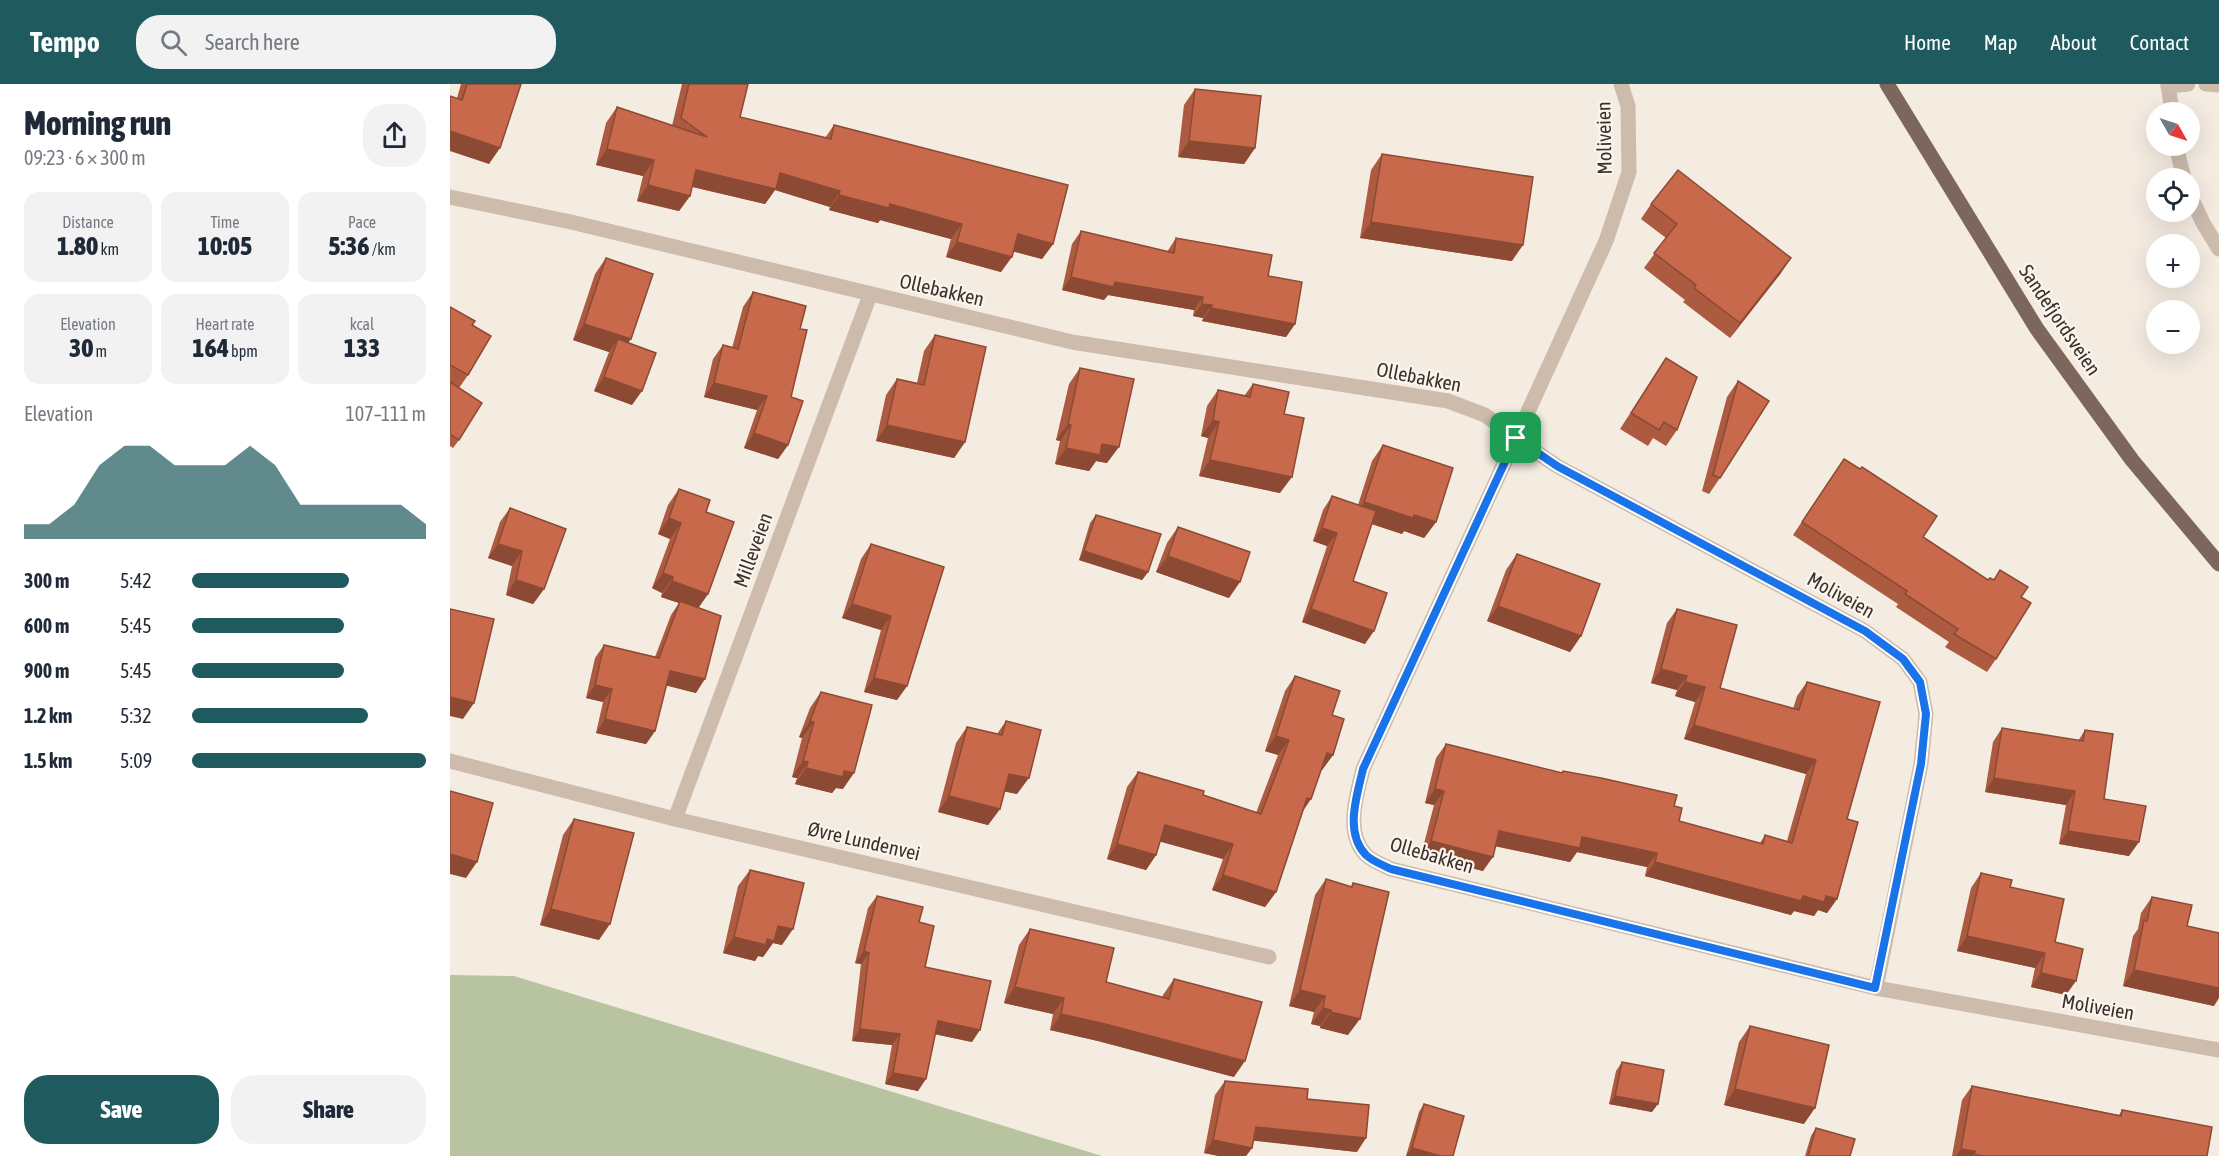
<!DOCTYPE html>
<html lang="en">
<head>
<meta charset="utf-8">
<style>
	:root { --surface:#fff; --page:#f2f2f3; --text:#1f2937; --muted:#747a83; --accent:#1f5a5e }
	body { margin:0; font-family:"Asap Condensed",sans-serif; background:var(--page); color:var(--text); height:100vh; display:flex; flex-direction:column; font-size:22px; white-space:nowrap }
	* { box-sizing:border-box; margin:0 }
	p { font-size:20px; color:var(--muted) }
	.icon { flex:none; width:33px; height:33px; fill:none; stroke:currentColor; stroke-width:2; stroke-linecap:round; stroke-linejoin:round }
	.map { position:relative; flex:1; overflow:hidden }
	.details { display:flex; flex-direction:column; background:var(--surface); width:450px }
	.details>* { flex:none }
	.needle { width:39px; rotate:129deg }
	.buttons { position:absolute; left:1696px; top:18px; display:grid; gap:12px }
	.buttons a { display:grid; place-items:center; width:54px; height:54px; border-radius:50%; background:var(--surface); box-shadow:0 6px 24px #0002; font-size:30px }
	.pin { position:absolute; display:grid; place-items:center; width:51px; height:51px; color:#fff; margin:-26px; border-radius:12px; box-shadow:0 3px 9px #0006 }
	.round { display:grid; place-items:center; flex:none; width:63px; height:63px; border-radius:24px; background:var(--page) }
	.head { display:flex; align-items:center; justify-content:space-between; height:102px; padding:0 24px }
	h1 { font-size:33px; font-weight:800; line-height:45px }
	.metrics { display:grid; grid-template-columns:repeat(3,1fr); gap:9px; height:102px; padding:6px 24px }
	.metrics div { display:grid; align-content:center; border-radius:15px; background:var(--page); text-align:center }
	.metrics b { font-size:26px; font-weight:800 }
	.metrics small { font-size:16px; font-weight:400 }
	.metrics p { font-size:16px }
	.chart { height:168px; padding:12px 24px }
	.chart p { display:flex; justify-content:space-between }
	.chart svg { width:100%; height:108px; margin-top:6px; fill:var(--accent); opacity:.7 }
	.button { display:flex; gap:12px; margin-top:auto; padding:12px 24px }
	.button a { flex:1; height:69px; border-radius:24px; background:var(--accent); color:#fff; font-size:24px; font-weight:800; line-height:69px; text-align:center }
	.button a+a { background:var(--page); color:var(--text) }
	ul { padding:0 24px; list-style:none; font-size:20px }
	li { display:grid; grid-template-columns:96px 72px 1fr; align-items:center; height:45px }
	li i { height:15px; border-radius:8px; background:var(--accent) }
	header { display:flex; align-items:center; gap:36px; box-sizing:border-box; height:84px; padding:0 30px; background:var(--accent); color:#fff }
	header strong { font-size:28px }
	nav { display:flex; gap:33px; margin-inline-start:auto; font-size:21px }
	.search { width:420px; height:54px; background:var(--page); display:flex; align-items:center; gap:15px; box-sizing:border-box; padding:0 21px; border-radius:24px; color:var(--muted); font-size:22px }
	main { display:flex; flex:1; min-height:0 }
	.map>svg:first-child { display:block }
	.green { fill:#b8c4a0 }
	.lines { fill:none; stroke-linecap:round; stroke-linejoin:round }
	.street { stroke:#cdbbac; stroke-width:15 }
	.primary { stroke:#7d675c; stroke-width:15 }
	.wall { fill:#ac5a40 }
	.shaded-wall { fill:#8c4a34 }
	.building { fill:#c8694b; stroke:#8c4a34; stroke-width:1.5 }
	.route-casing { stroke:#fff; stroke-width:12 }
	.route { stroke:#1a73e8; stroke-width:8 }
	.labels { text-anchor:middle; stroke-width:4.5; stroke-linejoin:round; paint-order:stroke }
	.street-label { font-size:20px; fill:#3b302b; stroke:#fbf5ee }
</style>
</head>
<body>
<header>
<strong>Tempo</strong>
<div class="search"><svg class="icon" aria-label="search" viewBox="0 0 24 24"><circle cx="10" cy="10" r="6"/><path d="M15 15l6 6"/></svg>Search here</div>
<nav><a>Home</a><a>Map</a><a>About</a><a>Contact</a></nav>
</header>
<main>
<section class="details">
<div class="head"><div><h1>Morning run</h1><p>09:23 · 6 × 300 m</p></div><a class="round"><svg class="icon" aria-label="share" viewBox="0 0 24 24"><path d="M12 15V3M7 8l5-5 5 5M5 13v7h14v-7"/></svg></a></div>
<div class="metrics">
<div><p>Distance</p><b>1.80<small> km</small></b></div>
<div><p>Time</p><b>10:05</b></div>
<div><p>Pace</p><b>5:36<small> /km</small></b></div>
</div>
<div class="metrics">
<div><p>Elevation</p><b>30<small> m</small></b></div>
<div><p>Heart rate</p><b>164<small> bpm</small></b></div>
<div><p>kcal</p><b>133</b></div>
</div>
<div class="chart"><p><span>Elevation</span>107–111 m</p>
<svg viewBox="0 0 160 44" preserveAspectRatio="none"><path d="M0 44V38L10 38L20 30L30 14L40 6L50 6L60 14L70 14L80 14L90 6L100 14L110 30L120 30L130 30L140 30L150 30L160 38V44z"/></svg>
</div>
<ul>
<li><b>300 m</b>5:42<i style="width:67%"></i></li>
<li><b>600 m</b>5:45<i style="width:65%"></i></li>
<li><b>900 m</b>5:45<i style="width:65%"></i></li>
<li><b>1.2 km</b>5:32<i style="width:75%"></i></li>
<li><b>1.5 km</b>5:09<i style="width:100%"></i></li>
</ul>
<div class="button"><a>Save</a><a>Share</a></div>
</section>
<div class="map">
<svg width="1769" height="1072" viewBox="0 0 1769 1072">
	<rect width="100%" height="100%" fill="#f4ebe1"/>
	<!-- green -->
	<path class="green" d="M0,891L64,892L652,1072H0Z"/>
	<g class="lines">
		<!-- street -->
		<g class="street">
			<path d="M1171,0L1178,22L1179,88L1156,157L1066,354L1107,382L1415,547L1453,575L1470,598L1476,630L1471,680L1426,904L1769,966"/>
			<path d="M1718,0L1722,28"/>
			<path d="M1756,0L1769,1"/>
			<path d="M1718,2L1738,0"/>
			<path d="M1726,62L1734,94"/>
			<path d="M1740,111L1753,139L1769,165"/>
			<path d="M0,113L121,138L622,258L998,317L1035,331L1066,354L913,685C907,711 894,748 916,771C922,777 933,781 941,785L1426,904"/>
			<path d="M0,677L225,735L819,873"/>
			<path d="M225,735L420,211"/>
		</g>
		<!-- primary -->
		<path class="primary" d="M1437,0L1587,245L1682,376L1769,480"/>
	</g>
	<!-- wall -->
	<g class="wall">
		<path d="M11,0H71L39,80L7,14Z"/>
		<path d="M232,0H298L290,33L375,54L384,41L603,160L592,175L563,167L551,188L496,173L501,155L430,136L428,139L379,126L380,123L325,106L315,120L242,103L240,112L229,127L187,117L193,92L146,81L156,39L167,23L222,42Z"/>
		<path d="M745,5L805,64L794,80L728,73L734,21Z"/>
		<path d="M932,70L1062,177L910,154L921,86Z"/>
		<path d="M1201,120L1331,189L1280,254L1233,218L1235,216L1194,184L1216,154L1191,135Z"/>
		<path d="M631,147L717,168L726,154L818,192L845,240L836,253L752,237L753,234L743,232L744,226L658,211L654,216L612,206L622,160Z"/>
		<path d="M156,174L179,259L182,321L144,307L159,268L123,256L145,190Z"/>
		<path d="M303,208L350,245L341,313L338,361L328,375L294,364L307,326L254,313L263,275L273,261L282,264L293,223Z"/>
		<path d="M0,223L22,241L18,291L9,304V356L3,364L0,362Z"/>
		<path d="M485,251L515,358L504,374L426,357L436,311L447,295L467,299L474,267Z"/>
		<path d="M1216,274L1227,346L1216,362L1203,354L1198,362L1170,345Z"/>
		<path d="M630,284L657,379L646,377L639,387L605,380L610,357L606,356L619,300Z"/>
		<path d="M1288,297L1270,394L1259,410L1252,407L1277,313Z"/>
		<path d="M803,300L834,330L830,409L749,392L758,354L751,352L757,322L768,306L794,312Z"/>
		<path d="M933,361L986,438L974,454L954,447L952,450L922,440L903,497L915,560L852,538L877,462L863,457L873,426L882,412L908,421L922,377Z"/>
		<path d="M1385,388L1473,453L1538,496L1571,513L1546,575L1537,588L1495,563L1499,558L1446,523L1448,520L1343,451Z"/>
		<path d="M229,405L256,428L258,510L248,524L246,609L216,601L205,647L196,660L146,649L153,618L136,614L145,574L154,561L205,573L221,531L229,519L211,513L212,509L202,504L220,455L208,450L218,421Z"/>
		<path d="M60,424L94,505L83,520L56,511L62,482L38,474L50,438Z"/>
		<path d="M646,431L698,488L692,496L629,476L640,439Z"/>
		<path d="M728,443L779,514L706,488L717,459Z"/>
		<path d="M421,460L494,483L457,602L447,616L414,608L431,546L392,534L411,475Z"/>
		<path d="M1067,470L1131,552L1120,568L1037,537L1056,486Z"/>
		<path d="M1227,525L1270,604L1343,625L1347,612L1357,598L1397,735L1387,815L1377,829L1368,826L1364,832L1344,827L1341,831L1195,792L1197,783L1127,768L1120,778L1046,762L1033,787L971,771L984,721L975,719L986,674L996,660L1112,689L1113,687L1224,722L1229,737L1310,759L1315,751L1337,757L1356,690L1234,655L1245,618L1225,612L1227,606L1201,599L1217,539Z"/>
		<path d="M845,592L882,631L883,671L872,686H871L853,727L826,808L815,823L762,806L773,775L710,757L706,771L696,786L657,775L677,703L688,688L753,711L806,729L828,671L815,667L835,607Z"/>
		<path d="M371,608L393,705L386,704L382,709L345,700L347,694L342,693L352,654L349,653L360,624Z"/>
		<path d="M556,637L567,710L554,707L550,725L538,741L488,728L506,659L517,643L547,650Z"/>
		<path d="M1552,644L1628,657L1635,646L1654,715L1679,772L1609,760L1616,721L1535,708L1543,658Z"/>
		<path d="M124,735L149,856L90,841L113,751Z"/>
		<path d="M300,786L332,861L323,859L313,873L308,872L305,877L273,869L288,802Z"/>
		<path d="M1531,789L1560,803L1605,858L1616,911L1581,903L1585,884L1507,867L1521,804Z"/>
		<path d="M876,795L901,803L903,799L898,951L870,944V942L861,940L864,928L839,922L865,811Z"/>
		<path d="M427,812L469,838L475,883L522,958L485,950L468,1007L435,1000L442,961L402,957L411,880L405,879L418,824Z"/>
		<path d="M1702,813L1737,842L1764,922L1673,902L1683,852L1688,845L1691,829Z"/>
		<path d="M580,845L656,898L712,913L713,911L724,895L784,993L648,957L600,946L603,930L554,919L569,861Z"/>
		<path d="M1300,942L1354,1040L1274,1021L1289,958Z"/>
		<path d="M1172,978L1202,1028L1159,1020L1166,987Z"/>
		<path d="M775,997L907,1068L803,1056L802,1064L796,1072H769L754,1069L765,1011Z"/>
		<path d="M1522,1002L1669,1031L1672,1026L1757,1072H1502L1512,1016Z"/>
		<path d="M974,1020L1003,1072H956L969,1028Z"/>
		<path d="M1366,1044L1400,1072H1355L1361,1052Z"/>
	</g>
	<!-- shaded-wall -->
	<g class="shaded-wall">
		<path d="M0,47L50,64L39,80L0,67Z"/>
		<path d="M739,57L805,64L794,80L728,73Z"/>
		<path d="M157,65L204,76L193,92L146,81Z"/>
		<path d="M246,86L330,89L390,107L380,123L325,106L315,120L235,101Z"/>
		<path d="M198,101L240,112L229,127L187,117Z"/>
		<path d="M389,111L440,120L512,140L501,155L430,136L428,139L379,126Z"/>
		<path d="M921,138L1073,161L1062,177L910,154Z"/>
		<path d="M568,150L603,160L592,175L557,166Z"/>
		<path d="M507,158L562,173L551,188L496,173Z"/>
		<path d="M1341,174L1331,189L1280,254L1290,239Z"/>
		<path d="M621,193L665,198L753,213L744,226L658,211L654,216L612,206Z"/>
		<path d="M752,220L762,221L753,234L743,232Z"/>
		<path d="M761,224L845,240L836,253L752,237Z"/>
		<path d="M134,240L181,255L170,271L168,255L159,268L123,256Z"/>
		<path d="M154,293L192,307L182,321L144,307Z"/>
		<path d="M264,299L317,312L307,326L254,313Z"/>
		<path d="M763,336L769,338L758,354L751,352Z"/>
		<path d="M618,340L621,341L610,357L606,356Z"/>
		<path d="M437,341L515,358L504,374L426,357Z"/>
		<path d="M304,349L338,361L328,375L294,364Z"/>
		<path d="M652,360L669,363L657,379L646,377L639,387L605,380L616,364Z"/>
		<path d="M760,376L842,393L830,409L749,392Z"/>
		<path d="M914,418L964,431L986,438L974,454L954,447L952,450L903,434Z"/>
		<path d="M219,434L231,439L220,455L208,450Z"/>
		<path d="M872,444L887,449L877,462L863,457Z"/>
		<path d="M48,460L72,467L62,482L38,474Z"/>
		<path d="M634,467L698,488L692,496L629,476Z"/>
		<path d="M718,472L790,498L779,514L706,488Z"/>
		<path d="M213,489L223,493L212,509L202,504Z"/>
		<path d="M66,496L94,505L83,520L56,511Z"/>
		<path d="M222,497L258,510L247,526L230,517L229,519L211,513Z"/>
		<path d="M402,520L441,532L431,546L392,534Z"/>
		<path d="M1048,522L1131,552L1120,568L1037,537Z"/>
		<path d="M861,525L924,547L915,560L852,538Z"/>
		<path d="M1211,585L1237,592L1227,606L1201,599Z"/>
		<path d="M220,587L255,595L246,609L210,600Z"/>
		<path d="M424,594L457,602L447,616L414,608Z"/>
		<path d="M1235,598L1255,603L1245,618L1225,612Z"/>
		<path d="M145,601L162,605L153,618L136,614Z"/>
		<path d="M0,613L24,619L13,635L0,632Z"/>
		<path d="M155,635L205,647L196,660L146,649Z"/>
		<path d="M360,637L364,638L352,654L349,653Z"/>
		<path d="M1244,641L1366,676L1356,690L1234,655Z"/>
		<path d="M826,652L839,656L828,671L815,667Z"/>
		<path d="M877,669L883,671L872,686L866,684Z"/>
		<path d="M353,677L358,678L347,694L342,693Z"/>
		<path d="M356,684L394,687L404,689L393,705L386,704L382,709L345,700Z"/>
		<path d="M559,690L579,694L567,710L547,706Z"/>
		<path d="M1544,694L1625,707L1616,721L1535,708Z"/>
		<path d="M985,705L994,707L984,721L975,719Z"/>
		<path d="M499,712L550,725L538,741L488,728Z"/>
		<path d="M857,714L861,715L851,730Z"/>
		<path d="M715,741L783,760L773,775L704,756Z"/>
		<path d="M1049,747L1132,753L1207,769L1197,783L1127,768L1120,778L1039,761Z"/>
		<path d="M1618,747L1689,758L1679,772L1609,760Z"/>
		<path d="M981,757L1043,773L1033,787L971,771Z"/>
		<path d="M667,760L706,771L696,786L657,775Z"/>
		<path d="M0,770L27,778L16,794L0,790Z"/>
		<path d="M1205,778L1353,812H1376L1387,815L1377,829L1368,826L1364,832L1344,827L1341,831L1195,792Z"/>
		<path d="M773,791L826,808L815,823L762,806Z"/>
		<path d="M101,825L160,840L149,856L90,841Z"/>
		<path d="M328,842L343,845L332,861L323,859L313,873L308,872L305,877L273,869L284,853Z"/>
		<path d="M1517,852L1595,869L1585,884L1507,867Z"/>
		<path d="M414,867L419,869L411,880L405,879Z"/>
		<path d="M1684,886L1769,904V914L1764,922L1673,902Z"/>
		<path d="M1591,889L1626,897L1616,911L1581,903Z"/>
		<path d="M565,903L614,914L603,930L554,919Z"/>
		<path d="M850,906L875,912L864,928L839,922Z"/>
		<path d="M873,924L881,926L870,942L861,940Z"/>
		<path d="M881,928L910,935L898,951L870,944Z"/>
		<path d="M611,930L659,941L795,977L784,993L648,957L600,946Z"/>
		<path d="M488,937L530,946L522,958L479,949Z"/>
		<path d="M410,945L450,950L442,961L402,957Z"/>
		<path d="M443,989L476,995L468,1007L435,1000Z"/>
		<path d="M1285,1005L1365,1024L1354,1040L1274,1021Z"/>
		<path d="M1165,1012L1208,1020L1202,1028L1159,1020Z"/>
		<path d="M806,1043L916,1054L907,1068L797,1056Z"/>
		<path d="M763,1056L802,1064L796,1072H769L754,1069Z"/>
		<path d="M962,1064L991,1072H956Z"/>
		<path d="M1511,1065L1525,1067L1522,1072H1506Z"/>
	</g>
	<!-- building -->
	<g class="building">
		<path d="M17,0H71L50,64L0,47V12L12,16Z"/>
		<path d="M239,0H298L290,33L381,55L384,41L618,101L603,160L568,150L562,173L507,158L512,140L440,120L439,124L389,111L390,107L330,89L326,105L246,86L240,112L198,101L204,76L157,65L167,23L257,53L231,34Z"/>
		<path d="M745,5L811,12L805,64L739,57Z"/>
		<path d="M932,70L1083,93L1073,161L921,138Z"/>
		<path d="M1228,86L1341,174L1290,239L1244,204L1246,201L1204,169L1227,140L1201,120Z"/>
		<path d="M631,147L724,169L726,154L822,171L818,192L852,198L845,240L761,224L762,221L752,220L753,213L665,198L663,203L621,193Z"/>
		<path d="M156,174L203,190L181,255L134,240Z"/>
		<path d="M303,208L356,222L350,245L357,246L341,313L353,317L338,361L304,349L317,312L264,299L273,261L288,265Z"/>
		<path d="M0,223L25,237L22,241L41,252L18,291L0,281Z"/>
		<path d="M485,251L536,263L515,358L437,341L447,295L474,301Z"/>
		<path d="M168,255L206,269L192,307L154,293Z"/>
		<path d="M1216,274L1247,293L1227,346L1214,338L1209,346L1181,329Z"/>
		<path d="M630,284L684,295L669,363L652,360L650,371L616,364L621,341L618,340Z"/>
		<path d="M1288,297L1319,317L1270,394L1263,391Z"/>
		<path d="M0,298L32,319L9,356L0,350Z"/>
		<path d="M803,300L839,308L834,330L854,334L842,393L760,376L769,338L763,336L768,306L800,313Z"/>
		<path d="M933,361L1003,384L986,438L964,431L963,434L914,418Z"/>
		<path d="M1394,375L1410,385L1412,383L1487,432L1473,453L1538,496L1540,494L1544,496L1550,486L1578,503L1571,513L1581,519L1546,575L1504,550L1508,545L1455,510L1457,507L1352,438Z"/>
		<path d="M229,405L260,416L256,428L284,438L258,510L222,497L223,493L213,489L231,439L219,434Z"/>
		<path d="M882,412L926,427L903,497L937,509L924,547L861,525L887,449L872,444Z"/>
		<path d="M60,424L116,445L94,505L66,496L72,467L48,460Z"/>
		<path d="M646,431L711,450L698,488L634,467Z"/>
		<path d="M728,443L800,468L790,498L718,472Z"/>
		<path d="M421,460L494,483L457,602L424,594L441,532L402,520Z"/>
		<path d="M1067,470L1150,500L1131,552L1048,522Z"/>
		<path d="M230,517L271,532L255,595L220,587L205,647L155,635L162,605L145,601L154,561L209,574Z"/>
		<path d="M0,525L44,535L24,619L0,613Z"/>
		<path d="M1227,525L1287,541L1270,604L1349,626L1357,598L1430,618L1397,735L1408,738L1387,815L1376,812L1374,818L1353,812L1351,817L1205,778L1207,769L1132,753L1130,764L1049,747L1043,773L981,757L994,707L985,705L996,660L1112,689L1113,687L1151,694L1227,711L1224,722L1232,724L1229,737L1313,760L1315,751L1342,759L1366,676L1244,641L1255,603L1235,598L1237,592L1211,585Z"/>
		<path d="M845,592L890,607L882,631L894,635L883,671L877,669L861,715L857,714L826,808L773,791L783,760L715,741L706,771L667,760L688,688L754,707L753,711L811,730L839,656L826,652Z"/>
		<path d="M371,608L422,621L404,689L394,687L393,693L356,684L358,678L353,677L364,638L360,637Z"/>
		<path d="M556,637L591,646L579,694L559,690L550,725L499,712L517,643L552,651Z"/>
		<path d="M1552,644L1633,657L1635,646L1663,650L1654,715L1696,722L1689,758L1618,747L1625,707L1544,694Z"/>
		<path d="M0,707L43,719L27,778L0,770Z"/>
		<path d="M124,735L184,749L160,840L101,825Z"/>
		<path d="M300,786L354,799L343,845L328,842L324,857L317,855L316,861L284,853Z"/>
		<path d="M1531,789L1562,796L1560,803L1614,815L1605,858L1633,865L1626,897L1591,889L1595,869L1517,852Z"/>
		<path d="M876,795L902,803L903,799L939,808L910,935L881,928V926L873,924L875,912L850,906Z"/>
		<path d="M427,812L473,823L469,838L484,842L475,883L541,897L530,946L488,937L476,995L443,989L450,950L410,945L419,869L414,867Z"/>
		<path d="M1702,813L1742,821L1737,842L1769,849V904L1684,886L1694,836L1697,837Z"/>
		<path d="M580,845L664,864L656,898L719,915L724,895L812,918L795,977L659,941L611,930L614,914L565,903Z"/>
		<path d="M1300,942L1379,961L1365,1024L1285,1005Z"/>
		<path d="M1172,978L1214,986L1208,1020L1165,1012Z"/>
		<path d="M775,997L858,1005L857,1015L919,1021L916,1054L806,1043L802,1064L763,1056Z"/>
		<path d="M1522,1002L1671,1032L1672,1026L1762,1043L1757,1072H1533L1524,1070L1525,1067L1511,1065Z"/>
		<path d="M974,1020L1014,1032L1003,1072H991L962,1064Z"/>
		<path d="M1366,1044L1405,1055L1400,1072H1358Z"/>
	</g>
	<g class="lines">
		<!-- route casing -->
		<g class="route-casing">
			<path id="route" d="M1066,354L1107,382L1415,547L1453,575L1470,598L1476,630L1471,680L1425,904L941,785C933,781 922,777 916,771C894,748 907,712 913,685Z"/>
		</g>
		<!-- route -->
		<use href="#route" class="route"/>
	</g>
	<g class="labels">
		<!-- street labels -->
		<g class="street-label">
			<text transform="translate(1154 54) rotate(-91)" y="7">Moliveien</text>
			<text transform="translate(492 206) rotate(13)" y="7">Ollebakken</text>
			<text transform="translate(1610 236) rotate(56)" y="7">Sandefjordsveien</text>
			<text transform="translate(969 293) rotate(11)" y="7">Ollebakken</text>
			<text transform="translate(303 466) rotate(-70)" y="7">Milleveien</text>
			<text transform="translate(1391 511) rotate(29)" y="7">Moliveien</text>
			<text transform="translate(414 757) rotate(13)" y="7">Øvre Lundenvei</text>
			<text transform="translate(982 771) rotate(16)" y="7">Ollebakken</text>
			<text transform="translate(1648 923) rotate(10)" y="7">Moliveien</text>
		</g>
	</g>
</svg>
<div class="buttons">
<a><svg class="needle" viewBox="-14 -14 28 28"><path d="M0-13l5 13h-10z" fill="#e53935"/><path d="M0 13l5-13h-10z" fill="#747a83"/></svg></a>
<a><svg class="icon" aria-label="locate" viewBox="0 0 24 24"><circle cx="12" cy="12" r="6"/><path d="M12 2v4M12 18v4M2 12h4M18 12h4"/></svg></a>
<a>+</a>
<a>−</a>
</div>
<div class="pin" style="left:1066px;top:354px;background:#1e9e55"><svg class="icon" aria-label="arrive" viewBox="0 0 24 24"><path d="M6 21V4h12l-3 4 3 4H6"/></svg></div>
</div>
</main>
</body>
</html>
